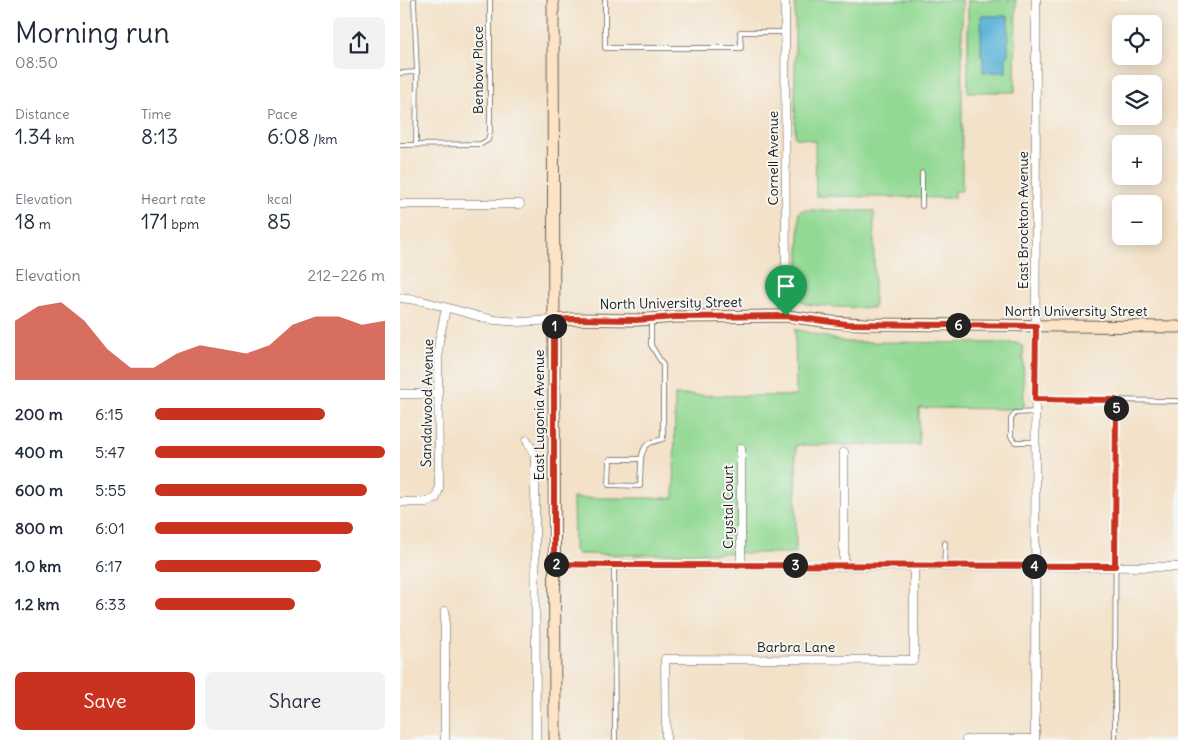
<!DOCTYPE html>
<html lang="en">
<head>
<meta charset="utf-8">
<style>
	:root { --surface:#fff; --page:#f2f2f3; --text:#1f2937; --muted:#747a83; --accent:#c8321e }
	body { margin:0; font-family:Delius,sans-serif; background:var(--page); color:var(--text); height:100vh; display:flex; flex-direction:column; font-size:19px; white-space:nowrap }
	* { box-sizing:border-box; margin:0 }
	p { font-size:16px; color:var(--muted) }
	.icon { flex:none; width:28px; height:28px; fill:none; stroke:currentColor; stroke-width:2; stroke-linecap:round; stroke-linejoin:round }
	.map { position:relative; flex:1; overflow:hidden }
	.drawer { display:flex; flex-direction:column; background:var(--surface); width:400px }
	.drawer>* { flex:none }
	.fabs { position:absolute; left:712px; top:15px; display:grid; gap:10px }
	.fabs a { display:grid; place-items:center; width:50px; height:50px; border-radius:8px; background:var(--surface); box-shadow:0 2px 12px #0003; font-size:25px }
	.pin { position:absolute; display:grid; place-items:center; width:42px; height:42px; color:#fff; margin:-51px -21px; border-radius:50% 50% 50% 0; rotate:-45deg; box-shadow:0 0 5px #0007 }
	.pin .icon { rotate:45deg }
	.km { position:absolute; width:25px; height:25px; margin:-12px; border-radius:50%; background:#222; color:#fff; font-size:14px; line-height:25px; text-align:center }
	.round { display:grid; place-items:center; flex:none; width:52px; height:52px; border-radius:8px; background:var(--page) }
	.summary { display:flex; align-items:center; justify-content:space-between; height:85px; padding:0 15px }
	h1 { font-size:28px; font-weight:600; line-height:38px }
	.metrics { display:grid; grid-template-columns:repeat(3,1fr); gap:8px; height:85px; padding:5px 15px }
	.metrics div { display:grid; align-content:center }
	.metrics b { font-size:21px; font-weight:600 }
	.metrics small { font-size:14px; font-weight:400 }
	.metrics p { font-size:14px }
	.chart { height:140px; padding:10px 15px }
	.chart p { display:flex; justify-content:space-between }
	.chart svg { width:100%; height:90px; margin-top:5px; fill:var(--accent); opacity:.7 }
	.action { display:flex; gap:10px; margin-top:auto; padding:10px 15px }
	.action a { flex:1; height:58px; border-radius:8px; background:var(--accent); color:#fff; font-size:20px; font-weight:600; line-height:58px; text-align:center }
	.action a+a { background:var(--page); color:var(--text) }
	ul { padding:0 15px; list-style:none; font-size:16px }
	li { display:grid; grid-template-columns:80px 60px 1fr; align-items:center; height:38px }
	li i { height:12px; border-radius:6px; background:var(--accent) }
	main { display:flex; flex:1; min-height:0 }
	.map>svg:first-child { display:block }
	.green { fill:#92d993; stroke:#577a58 }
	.water { fill:#5cb2d8; stroke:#3c677a }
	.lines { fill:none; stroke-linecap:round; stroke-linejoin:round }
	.lane-casing { stroke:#676158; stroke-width:5.5 }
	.street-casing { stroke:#676158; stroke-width:9 }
	.secondary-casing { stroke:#676158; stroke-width:13 }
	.lane { stroke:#fff; stroke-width:4 }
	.street { stroke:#fff; stroke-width:8 }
	.secondary { stroke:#fee4c6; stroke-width:11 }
	.route-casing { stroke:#fff; stroke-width:10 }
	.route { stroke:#c8321e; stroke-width:6 }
	.labels { text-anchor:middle; stroke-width:4; stroke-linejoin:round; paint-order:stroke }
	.street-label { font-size:14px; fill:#1c1c1c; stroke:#f6f6f2 }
</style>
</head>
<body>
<main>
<section class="drawer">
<div class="summary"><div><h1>Morning run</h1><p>08:50</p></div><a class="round"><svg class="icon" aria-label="share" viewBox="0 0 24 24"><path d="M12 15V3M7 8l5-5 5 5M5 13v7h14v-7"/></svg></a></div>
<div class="metrics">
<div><p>Distance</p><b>1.34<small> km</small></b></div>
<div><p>Time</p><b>8:13</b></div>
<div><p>Pace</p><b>6:08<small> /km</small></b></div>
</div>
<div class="metrics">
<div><p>Elevation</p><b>18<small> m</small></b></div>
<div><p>Heart rate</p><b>171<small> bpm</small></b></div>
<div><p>kcal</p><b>85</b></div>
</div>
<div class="chart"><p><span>Elevation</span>212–226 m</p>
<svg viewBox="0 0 160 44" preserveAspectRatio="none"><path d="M0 44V15L10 8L20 6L30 15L40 29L50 38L60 38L70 31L80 27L90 29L100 31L110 27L120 17L130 13L140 13L150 17L160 15V44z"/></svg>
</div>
<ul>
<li><b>200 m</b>6:15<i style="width:74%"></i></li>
<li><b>400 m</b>5:47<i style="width:100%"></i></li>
<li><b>600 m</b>5:55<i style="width:92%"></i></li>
<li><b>800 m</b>6:01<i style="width:86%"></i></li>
<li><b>1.0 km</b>6:17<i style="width:72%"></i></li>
<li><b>1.2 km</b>6:33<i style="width:61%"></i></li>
</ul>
<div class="action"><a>Save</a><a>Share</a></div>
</section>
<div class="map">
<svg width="778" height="740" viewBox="0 0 778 740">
	<rect width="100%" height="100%" fill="#f6f6f2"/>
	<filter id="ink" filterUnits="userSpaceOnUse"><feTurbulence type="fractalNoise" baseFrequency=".02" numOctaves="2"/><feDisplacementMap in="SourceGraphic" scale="10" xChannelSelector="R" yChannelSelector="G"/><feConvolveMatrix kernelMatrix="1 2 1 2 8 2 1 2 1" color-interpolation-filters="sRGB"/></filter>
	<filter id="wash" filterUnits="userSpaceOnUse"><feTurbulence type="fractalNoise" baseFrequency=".0096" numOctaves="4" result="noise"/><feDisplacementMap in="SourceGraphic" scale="20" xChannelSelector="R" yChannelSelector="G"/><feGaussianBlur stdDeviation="1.12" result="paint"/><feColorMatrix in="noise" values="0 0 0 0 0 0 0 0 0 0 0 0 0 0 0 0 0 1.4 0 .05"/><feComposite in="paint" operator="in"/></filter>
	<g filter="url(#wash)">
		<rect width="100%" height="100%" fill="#f3e1c8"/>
		<!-- green -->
		<g class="green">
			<path d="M395,0H562V191H554V198L416,196L415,141H410L409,139L395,138Z"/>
			<path d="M568,0H616L615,92H568Z"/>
			<path d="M402,210L474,211V308L438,307L405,304L399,299V212Z"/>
			<path d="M395,329L446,342L618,343L623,347L624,409L519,408V445H396V553H281L240,555L178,554L174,550L173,498H274L275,395L396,396Z"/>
		</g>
		<!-- water -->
		<path class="water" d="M581,16H608V55L606,56V72H583V56H581Z"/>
	</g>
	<g filter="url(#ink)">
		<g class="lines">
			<!-- lane casing -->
			<g class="lane-casing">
				<g id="lane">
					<path d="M14,0L17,72L16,144"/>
					<path d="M205,0V48H341L340,32H385"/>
					<path d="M0,73L17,72"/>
					<path d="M0,145L81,144L88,140L90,132V0"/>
					<path d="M522,206V173"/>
					<path d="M635,399L778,401"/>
					<path d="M635,442H615L611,437V419L615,413L636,412"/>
					<path d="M241,459L240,486L209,485L210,459H241C244,443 248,443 263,439V365L251,345V321"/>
					<path d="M214,565L215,740"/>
					<path d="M544,567L545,543"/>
					<path d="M715,740L716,400"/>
				</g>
			</g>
			<!-- street casing -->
			<g class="street-casing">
				<g id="street">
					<path d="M385,0L386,316"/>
					<path d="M0,204H120"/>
					<path d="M0,298L23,301L81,317L95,320L120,322L154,320"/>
					<path d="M0,394H38"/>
					<path d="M127,440L135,456L136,740"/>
					<path d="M0,502H26L36,498L39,488L38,356L39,341L46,308"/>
					<path d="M154,564L214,565L778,567"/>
					<path d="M341,565V448"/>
					<path d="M444,566V452"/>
					<path d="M45,611V740"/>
					<path d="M266,740L265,659L514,660V566"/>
					<path d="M566,740L575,739H635"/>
					<path d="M635,740L636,0"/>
				</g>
			</g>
			<!-- secondary casing -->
			<g class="secondary-casing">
				<g id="secondary">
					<path d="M153,0L155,740"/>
					<path d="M154,320L173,319L236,320L275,317L386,316L431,322L465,324L778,327"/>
				</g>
			</g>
			<!-- lane -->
			<use href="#lane" class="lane"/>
			<!-- street -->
			<use href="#street" class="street"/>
			<!-- secondary -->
			<use href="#secondary" class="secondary"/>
		</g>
	</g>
	<g class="lines" filter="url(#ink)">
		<!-- route casing -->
		<g class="route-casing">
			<path id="route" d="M386,316L447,324L636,326L635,399L716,400L715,566L214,565L154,564V320L172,319L236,320L275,317Z"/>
		</g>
		<!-- route -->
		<use href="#route" class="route"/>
	</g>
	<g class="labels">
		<!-- street labels -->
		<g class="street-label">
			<text transform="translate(78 70) rotate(-90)" y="5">Benbow Place</text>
			<text transform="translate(373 158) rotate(-90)" y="5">Cornell Avenue</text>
			<text transform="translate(623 220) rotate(-90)" y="5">East Brockton Avenue</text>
			<text transform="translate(271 303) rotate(-1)" y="5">North University Street</text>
			<text x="676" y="316">North University Street</text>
			<text transform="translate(27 403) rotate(-89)" y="5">Sandalwood Avenue</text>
			<text transform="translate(139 415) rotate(-90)" y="5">East Lugonia Avenue</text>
			<text transform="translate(328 507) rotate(-90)" y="5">Crystal Court</text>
			<text x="396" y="652">Barbra Lane</text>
		</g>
	</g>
</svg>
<div class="fabs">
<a><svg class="icon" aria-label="locate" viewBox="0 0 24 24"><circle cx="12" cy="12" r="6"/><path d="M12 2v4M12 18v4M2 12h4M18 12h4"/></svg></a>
<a><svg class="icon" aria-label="layers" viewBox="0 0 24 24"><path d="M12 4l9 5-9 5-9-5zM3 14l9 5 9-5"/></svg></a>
<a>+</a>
<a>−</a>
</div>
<div class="pin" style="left:386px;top:316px;background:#1e9e55"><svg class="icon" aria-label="arrive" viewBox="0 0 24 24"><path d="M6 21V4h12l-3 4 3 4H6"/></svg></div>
<b class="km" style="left:154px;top:326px">1</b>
<b class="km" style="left:156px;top:564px">2</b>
<b class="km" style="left:395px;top:565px">3</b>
<b class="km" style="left:634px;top:566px">4</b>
<b class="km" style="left:716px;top:408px">5</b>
<b class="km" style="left:558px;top:325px">6</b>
</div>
</main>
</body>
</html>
